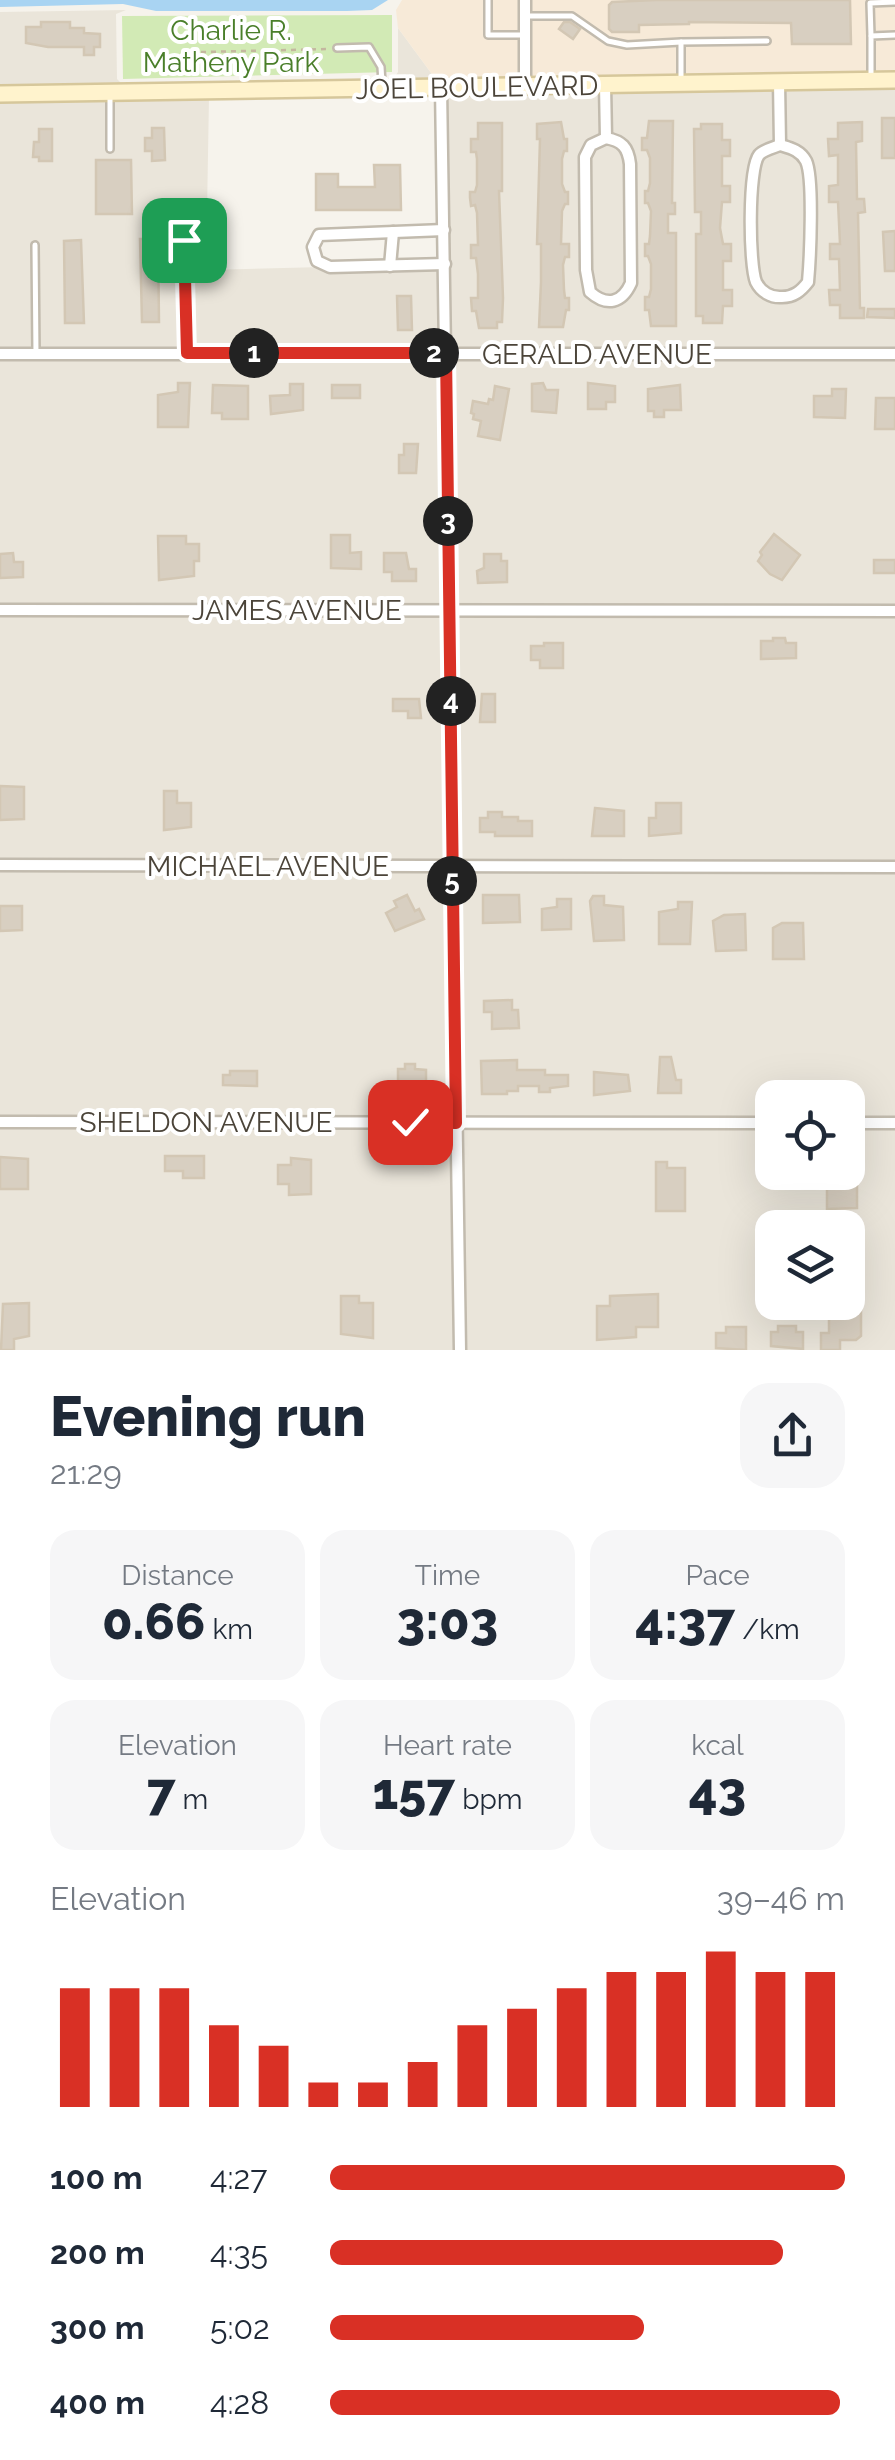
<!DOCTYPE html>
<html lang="en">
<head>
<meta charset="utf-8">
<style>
	:root { --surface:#fff; --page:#f6f6f7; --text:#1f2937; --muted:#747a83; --accent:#d93025 }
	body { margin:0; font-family:Raleway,sans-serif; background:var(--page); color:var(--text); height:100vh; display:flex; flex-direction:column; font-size:38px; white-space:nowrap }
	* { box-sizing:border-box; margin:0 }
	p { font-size:32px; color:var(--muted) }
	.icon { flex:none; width:55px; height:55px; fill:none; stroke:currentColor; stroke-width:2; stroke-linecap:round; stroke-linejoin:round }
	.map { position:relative; height:1350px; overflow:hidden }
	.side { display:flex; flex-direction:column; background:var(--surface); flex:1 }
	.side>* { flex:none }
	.controls { position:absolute; left:755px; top:1080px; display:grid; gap:20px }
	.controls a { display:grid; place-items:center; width:110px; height:110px; border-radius:20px; background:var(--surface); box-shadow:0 10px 40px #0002; font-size:50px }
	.pin { position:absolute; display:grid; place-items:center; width:85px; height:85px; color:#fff; margin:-42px; border-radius:20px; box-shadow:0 5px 15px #0006 }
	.km { position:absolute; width:50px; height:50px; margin:-25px; border-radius:50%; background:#222; color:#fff; font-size:28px; line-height:50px; text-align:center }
	.round { display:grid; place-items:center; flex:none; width:105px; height:105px; border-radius:30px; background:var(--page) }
	.overview { display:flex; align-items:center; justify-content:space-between; height:170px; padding:0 50px }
	h1 { font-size:55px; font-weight:800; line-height:75px }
	.stats { display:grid; grid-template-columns:repeat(3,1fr); gap:15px; height:170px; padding:10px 50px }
	.stats div { display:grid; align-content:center; border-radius:25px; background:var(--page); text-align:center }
	.stats b { font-size:50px; font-weight:800 }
	.stats small { font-size:28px; font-weight:400 }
	.stats p { font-size:28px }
	.chart { height:280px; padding:20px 50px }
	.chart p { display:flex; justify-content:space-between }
	.chart svg { width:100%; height:180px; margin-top:10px; stroke:var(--accent); stroke-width:6 }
	ul { padding:0 50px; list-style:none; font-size:32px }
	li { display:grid; grid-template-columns:160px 120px 1fr; align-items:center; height:75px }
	li i { height:25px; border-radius:12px; background:var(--accent) }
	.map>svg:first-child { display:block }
	.residential { fill:#eae5da; fill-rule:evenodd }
	.commercial { fill:#f7ead8 }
	.green { fill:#d2eab5 }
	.water { fill:#a9d4f2 }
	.building { fill:#d8cfc1; stroke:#d3c7b4; stroke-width:2.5 }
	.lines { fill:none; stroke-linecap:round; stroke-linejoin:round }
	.service-casing { stroke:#c2bbae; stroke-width:10 }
	.minor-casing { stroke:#c2bbae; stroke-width:15 }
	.secondary-casing { stroke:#d6c79b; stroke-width:20 }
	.path { stroke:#c4b79f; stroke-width:2.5; stroke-dasharray:5 5; stroke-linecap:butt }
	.service { stroke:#fff; stroke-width:5 }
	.minor { stroke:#fff; stroke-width:10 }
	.secondary { stroke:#fff3cd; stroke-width:15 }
	.route-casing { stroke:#fff; stroke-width:20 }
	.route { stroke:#d93025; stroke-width:12 }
	.labels { text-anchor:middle; stroke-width:8; stroke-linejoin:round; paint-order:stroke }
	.park-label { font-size:28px; fill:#4a7f2a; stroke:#fff }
	.street-label { font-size:28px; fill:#4b4439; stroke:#fff }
</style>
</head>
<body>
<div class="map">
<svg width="895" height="1350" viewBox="0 0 895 1350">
	<rect width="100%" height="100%" fill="#f6f3ec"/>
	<!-- residential -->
	<g class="residential">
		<path d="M126,10L116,14L117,79L123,85L394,78L398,72V28L437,81L0,88V12Z"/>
		<path d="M895,87V1350H0V101L209,97L206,270L441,264L439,94ZM772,1098H848V1172H772ZM772,1228H848V1302H772Z"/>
	</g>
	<!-- commercial -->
	<path class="commercial" d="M402,0H895V74L437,81L398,28L396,10Z"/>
	<!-- green -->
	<path class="green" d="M392,15V72L123,79L122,16Z"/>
	<!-- water -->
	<path class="water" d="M0,0H388L372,10L347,11H156L123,4L0,7Z"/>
	<!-- building -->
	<g class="building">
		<path d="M656,0H850L851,44H792L791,23L689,22V24L639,25V32H612L609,29V5L612,2Z"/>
		<path d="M41,22H70V28H84V33L100,34V47H94V55H84V47H48L26,43V27H41Z"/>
		<path d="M564,22H570L580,29L573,39L559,29Z"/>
		<rect x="882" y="118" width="13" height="40"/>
		<path d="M649,121H673L672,203H675V214H668V233H676V326H651L649,310H645V297H649L651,289V264L648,256H645V244H649L650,236L651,211L648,203H645V191H648L650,183V158L647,150H642V138H647Z"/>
		<path d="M561,122L564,139H567V151H564L562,159V184L565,192H568V204H565L562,211L561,244H569V257H565L563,265L564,290L565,298H569V310H566L563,327H539L541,282V244H537L540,139H537V124Z"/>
		<path d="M862,122V141L856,142L857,199H864L865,212L858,213L860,308H864V318H840V305H830L829,290H840L839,259H830V244H840L838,202H829V186L838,185V155L829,156L828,139H838V123Z"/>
		<path d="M478,123H502V191H499L503,298L502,322H497V328H479L476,311H472L471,298H478V274L476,258H471V245H478L477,213L475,205L471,206L470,198V192H475L477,185V159L476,152H471V139H478Z"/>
		<path d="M701,124H722V140H730V156H722V186H730V202H722L720,228L723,244H731V261H723V290H732V306H723L722,323H703V316H696V234H701V212H695L694,129H701Z"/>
		<path d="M152,128H164L165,160L152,161V151H145V138H152Z"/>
		<path d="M39,129H52V161H39V157H33L34,142H39Z"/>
		<path d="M96,160H131L132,214H96Z"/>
		<path d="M374,165H400L401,210H316V174H338V187H375Z"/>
		<path d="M895,231V271H885L883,232Z"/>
		<path d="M140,239H158L159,322H142Z"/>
		<path d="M81,240L84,323H65L64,241Z"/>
		<path d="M397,296H411L412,330H398Z"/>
		<path d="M868,309H895V318L867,317Z"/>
		<path d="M178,383H190L188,427H158V395L178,392Z"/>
		<path d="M543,383L546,390H558L556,413L532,411V384Z"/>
		<path d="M588,383L615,386V402H606V409H588Z"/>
		<path d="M290,384H303V410L271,414L270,396L290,395Z"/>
		<path d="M213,385L248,386V419H222V413H212Z"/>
		<rect x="332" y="385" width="28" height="13"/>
		<path d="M680,385L681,410H664V417H654V411H648V389Z"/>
		<path d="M495,386L509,389L500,440L478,436L481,421L473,419L474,414L471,413L473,401L488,404L489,399L493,400Z"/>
		<path d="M832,389H846L845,418L814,417V396H832Z"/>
		<path d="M876,398H895V429H875Z"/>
		<path d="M404,444H418L416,473H399V455H404Z"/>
		<path d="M774,534L800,555L782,580L770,574L758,561L762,555L760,552Z"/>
		<path d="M331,535H350V553L361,552V569L331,568Z"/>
		<path d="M158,536H186V544H199V561H194V576L159,580Z"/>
		<path d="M13,553L14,562H23V577L0,578V554Z"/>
		<path d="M384,553H406L409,569H416V581H392V572H384Z"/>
		<path d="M484,554H501V561H507V582L478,583L477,571L484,568Z"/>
		<rect x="874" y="560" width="21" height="13"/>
		<path d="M773,638H785L786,643H796V658L761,659V641H773Z"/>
		<path d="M544,643H563V668H540V660H531V646H544Z"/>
		<path d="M482,694H495V722H480Z"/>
		<path d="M393,699H419L421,718H408V711H393Z"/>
		<path d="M0,786L24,787V819L0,820Z"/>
		<path d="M164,791H177V803H191V827L164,830Z"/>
		<path d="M656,803H681V833L649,836V818H656Z"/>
		<path d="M595,808L624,811V836H592Z"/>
		<path d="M488,812H502V817H518V821H532V836H495V832H480V818H488Z"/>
		<path d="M407,895L415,911L419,909L424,919L395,931L386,913L397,907L394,901Z"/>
		<path d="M483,895H519L520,922L483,923Z"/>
		<path d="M593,896H604V905L623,907L624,940L594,941L590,901Z"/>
		<path d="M557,899H571V929L542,930V909L557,907Z"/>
		<path d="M678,902H692L690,944H659V912L678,909Z"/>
		<path d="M0,906H22V930L0,931Z"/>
		<path d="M745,914L746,950L716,951L713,921L724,915Z"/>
		<path d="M782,923H803L804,959H773V928Z"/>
		<path d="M512,1000V1010H518L519,1028L492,1029V1012H484V1001Z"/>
		<path d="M660,1057H671L676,1080H681V1093H658Z"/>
		<path d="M517,1060V1070H545V1075H568V1086L550,1088V1092H539V1086H518V1091H507V1094H482L481,1061Z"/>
		<path d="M405,1064H415V1069L426,1070V1094H398V1069H405Z"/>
		<path d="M230,1071H257V1086L223,1085V1075H230Z"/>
		<path d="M594,1072L628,1075L630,1091L594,1095Z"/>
		<path d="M165,1156H204V1178H183V1171H165Z"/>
		<path d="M0,1157L28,1159V1189H0Z"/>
		<path d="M291,1158L311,1160V1194L289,1195V1184H278V1165H291Z"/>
		<path d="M656,1162H667V1168H685V1211H656Z"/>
		<path d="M848,1166H857V1208L827,1209V1178H842V1172H848Z"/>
		<path d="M658,1294V1327H636V1337L597,1340V1306H610V1296Z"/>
		<path d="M341,1296H359V1303H373V1338L341,1334Z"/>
		<path d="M848,1301H861V1336L856,1340H840V1350H821V1333H829V1302Z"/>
		<path d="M29,1303V1336L14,1339V1350H1L3,1304Z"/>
		<path d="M778,1326H796V1332H803V1349L771,1346V1332H778Z"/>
		<path d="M726,1327H746V1350L716,1348V1333H726Z"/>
	</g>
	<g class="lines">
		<!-- service casing -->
		<g class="service-casing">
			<g id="service">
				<path d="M488,0V35H525"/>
				<path d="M528,16H572L608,41L627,45L681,42"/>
				<path d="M871,36L870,3L895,2"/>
				<path d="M337,48L369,47L381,67L382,83"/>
				<path d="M871,79V36L895,35"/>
				<path d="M681,81V42L767,41"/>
				<path d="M110,96V149"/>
				<path d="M185,240L187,353"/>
				<path d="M35,245L36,354"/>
			</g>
		</g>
		<!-- minor casing -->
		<g class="minor-casing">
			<g id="minor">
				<path d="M525,0V86"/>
				<path d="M779,82L780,145"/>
				<path d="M605,85L606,138"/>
				<path d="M441,87L460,1350"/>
				<path d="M606,138C622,141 628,147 630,164L631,283C622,303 607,307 590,292L586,270L585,157L591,145Z"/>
				<path d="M780,145C790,148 800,150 806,161C814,178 810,260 808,282C801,291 794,297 782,297C771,298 761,292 756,282C749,265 748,169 759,155C763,150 772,148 780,145Z"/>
				<path d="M444,230L319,235L313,247L317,261L330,267L445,264"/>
				<path d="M390,266L393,232"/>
				<path d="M0,354H895"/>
				<path d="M0,610L895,611"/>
				<path d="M0,865L895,867"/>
				<path d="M0,1122L772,1123"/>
				<path d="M848,1123H895"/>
			</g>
		</g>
		<!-- secondary casing -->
		<g class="secondary-casing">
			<path id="secondary" d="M0,94L895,80"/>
		</g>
		<!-- path -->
		<path class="path" d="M201,52L330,49"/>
		<!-- service -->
		<use href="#service" class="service"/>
		<!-- minor -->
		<use href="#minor" class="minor"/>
		<!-- secondary -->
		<use href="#secondary" class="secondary"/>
	</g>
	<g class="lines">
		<!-- route casing -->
		<g class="route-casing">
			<path id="route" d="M184,240L187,353H446L456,1123L410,1122"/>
		</g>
		<!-- route -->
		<use href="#route" class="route"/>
	</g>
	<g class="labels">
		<!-- park labels -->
		<g class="park-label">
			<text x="231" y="40">Charlie R.<tspan x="231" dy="32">Matheny Park</tspan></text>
		</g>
		<!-- street labels -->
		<g class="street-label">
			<text transform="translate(477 87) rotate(-1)" y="10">JOEL BOULEVARD</text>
			<text x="597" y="364">GERALD AVENUE</text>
			<text x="297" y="620">JAMES AVENUE</text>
			<text x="268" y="876">MICHAEL AVENUE</text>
			<text x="206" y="1132">SHELDON AVENUE</text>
		</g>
	</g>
</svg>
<div class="controls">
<a><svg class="icon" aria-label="locate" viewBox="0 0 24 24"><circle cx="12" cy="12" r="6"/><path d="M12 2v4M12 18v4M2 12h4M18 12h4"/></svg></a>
<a><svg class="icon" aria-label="layers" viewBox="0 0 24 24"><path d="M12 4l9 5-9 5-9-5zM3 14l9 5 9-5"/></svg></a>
</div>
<div class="pin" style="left:184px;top:240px;background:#1e9e55"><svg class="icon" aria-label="arrive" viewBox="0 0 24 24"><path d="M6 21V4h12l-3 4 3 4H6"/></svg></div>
<div class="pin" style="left:410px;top:1122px;background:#d93025"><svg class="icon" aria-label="check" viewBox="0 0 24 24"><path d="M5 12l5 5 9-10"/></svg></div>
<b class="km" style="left:254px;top:353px">1</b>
<b class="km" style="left:434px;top:353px">2</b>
<b class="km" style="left:448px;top:521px">3</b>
<b class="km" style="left:451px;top:701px">4</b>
<b class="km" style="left:452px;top:881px">5</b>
</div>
<section class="side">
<div class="overview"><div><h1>Evening run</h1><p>21:29</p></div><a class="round"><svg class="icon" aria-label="share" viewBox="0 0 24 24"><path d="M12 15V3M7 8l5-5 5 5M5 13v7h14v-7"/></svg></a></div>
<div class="stats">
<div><p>Distance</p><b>0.66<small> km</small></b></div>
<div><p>Time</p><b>3:03</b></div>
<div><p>Pace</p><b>4:37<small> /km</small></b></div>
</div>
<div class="stats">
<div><p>Elevation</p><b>7<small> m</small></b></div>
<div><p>Heart rate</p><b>157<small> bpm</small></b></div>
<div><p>kcal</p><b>43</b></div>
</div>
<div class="chart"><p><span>Elevation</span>39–46 m</p>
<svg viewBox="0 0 160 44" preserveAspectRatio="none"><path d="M5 44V15M15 44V15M25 44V15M35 44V24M45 44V29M55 44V38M65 44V38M75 44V33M85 44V24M95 44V20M105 44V15M115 44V11M125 44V11M135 44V6M145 44V11M155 44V11"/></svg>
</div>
<ul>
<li><b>100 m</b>4:27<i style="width:100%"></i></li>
<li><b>200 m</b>4:35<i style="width:88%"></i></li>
<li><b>300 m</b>5:02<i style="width:61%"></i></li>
<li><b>400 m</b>4:28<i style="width:99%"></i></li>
</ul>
</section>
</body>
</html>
